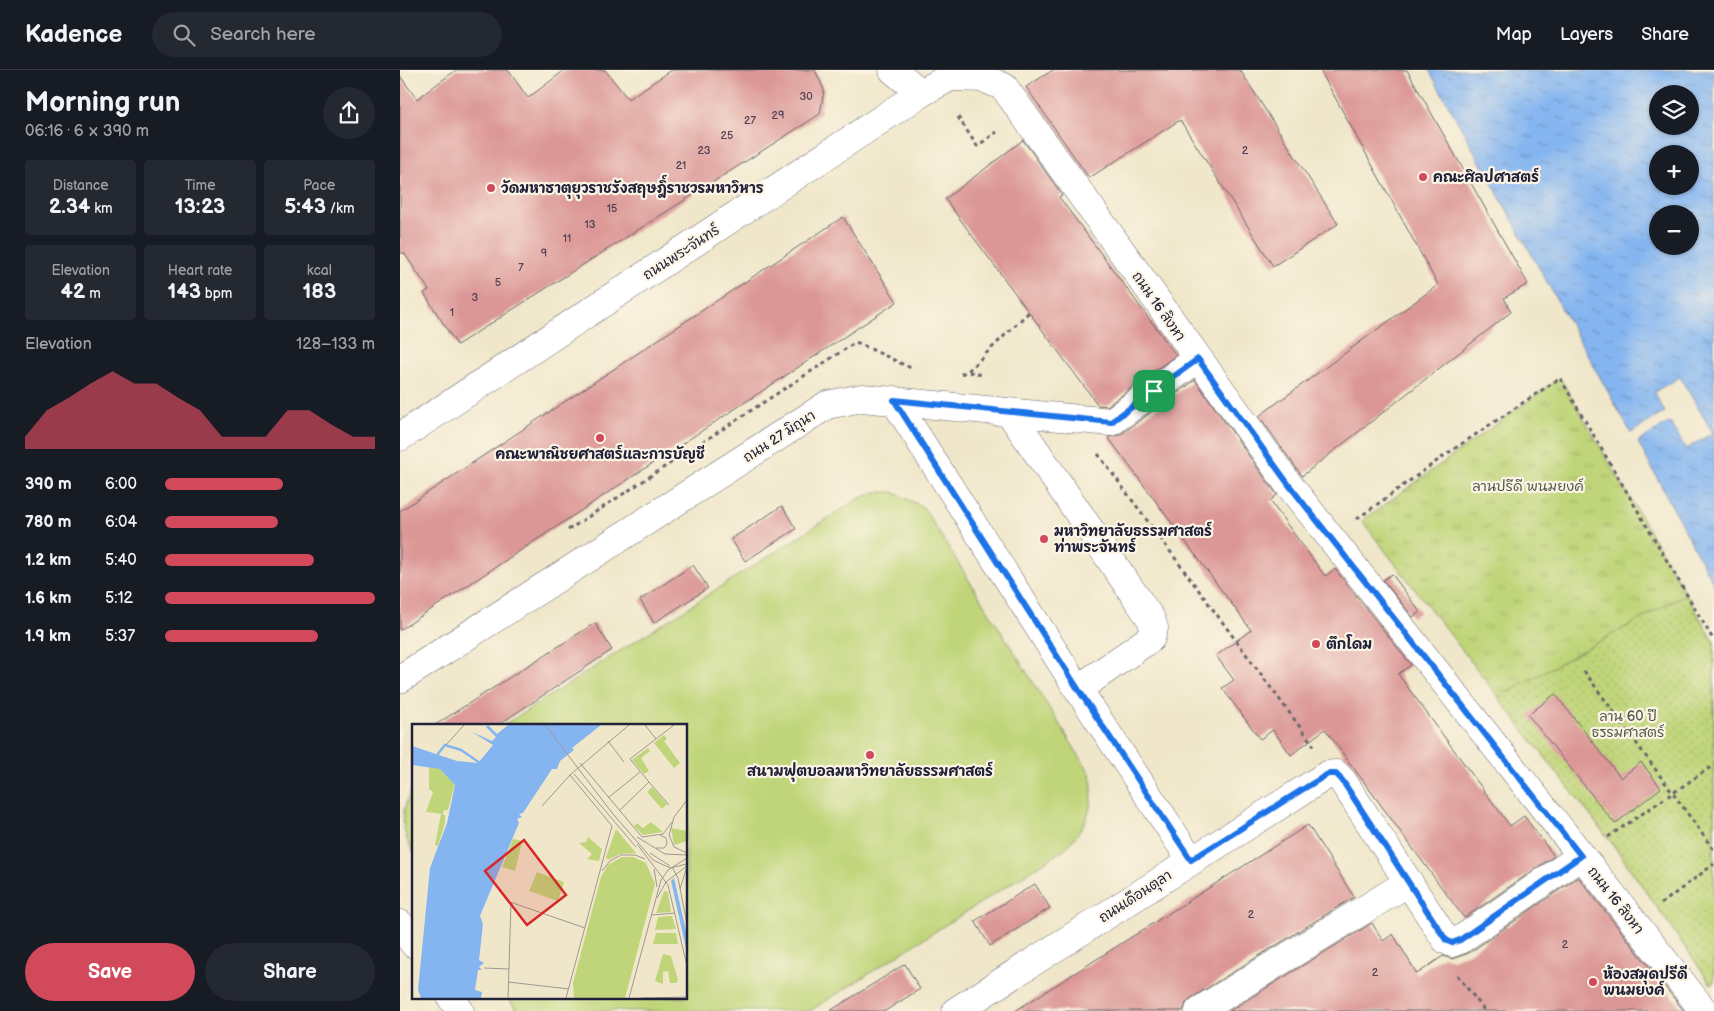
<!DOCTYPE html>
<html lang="en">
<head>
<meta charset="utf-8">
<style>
	:root { --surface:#171b24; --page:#242831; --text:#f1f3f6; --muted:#9ea1a6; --line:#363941; --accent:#d1495b }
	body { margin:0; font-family:"Balsamiq Sans","Playpen Sans Thai",sans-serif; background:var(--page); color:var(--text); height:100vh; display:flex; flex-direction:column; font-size:19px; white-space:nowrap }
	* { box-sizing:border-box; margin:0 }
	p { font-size:16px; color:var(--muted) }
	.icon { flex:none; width:28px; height:28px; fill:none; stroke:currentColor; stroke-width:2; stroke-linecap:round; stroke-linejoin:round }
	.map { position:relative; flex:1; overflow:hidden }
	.side { display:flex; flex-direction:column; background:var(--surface); width:400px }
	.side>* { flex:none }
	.tools { position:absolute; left:1249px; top:15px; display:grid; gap:10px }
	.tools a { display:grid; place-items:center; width:50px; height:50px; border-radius:50%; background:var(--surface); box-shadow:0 1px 4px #0004; font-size:25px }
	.pin { position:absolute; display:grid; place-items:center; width:42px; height:42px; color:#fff; margin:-21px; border-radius:10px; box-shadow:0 2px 8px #0006 }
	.round { display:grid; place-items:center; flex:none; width:52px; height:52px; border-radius:26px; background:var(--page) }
	.summary { display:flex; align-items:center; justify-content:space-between; height:85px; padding:0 25px }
	h1 { font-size:28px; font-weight:600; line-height:38px }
	.metrics { display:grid; grid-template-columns:repeat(3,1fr); gap:8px; height:85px; padding:5px 25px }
	.metrics div { display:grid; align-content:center; border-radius:5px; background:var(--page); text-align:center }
	.metrics b { font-size:21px; font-weight:600 }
	.metrics small { font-size:14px; font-weight:400 }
	.metrics p { font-size:14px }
	.chart { height:140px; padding:10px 25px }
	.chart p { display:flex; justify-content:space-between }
	.chart svg { width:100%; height:90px; margin-top:5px; fill:var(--accent); opacity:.7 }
	.primary-button { display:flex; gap:10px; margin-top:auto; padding:10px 25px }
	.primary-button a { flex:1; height:58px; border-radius:30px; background:var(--accent); color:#fff; font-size:20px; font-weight:600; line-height:58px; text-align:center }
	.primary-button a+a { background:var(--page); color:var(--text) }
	ul { padding:0 25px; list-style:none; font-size:16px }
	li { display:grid; grid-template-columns:80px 60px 1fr; align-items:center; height:38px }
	li i { height:12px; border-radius:6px; background:var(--accent) }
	header { display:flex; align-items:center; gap:30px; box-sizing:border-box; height:70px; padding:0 25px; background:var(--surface); border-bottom:1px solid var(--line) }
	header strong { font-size:24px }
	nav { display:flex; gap:28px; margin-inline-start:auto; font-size:18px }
	.search { width:350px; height:45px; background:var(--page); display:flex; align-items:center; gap:12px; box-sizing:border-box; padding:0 18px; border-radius:28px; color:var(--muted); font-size:19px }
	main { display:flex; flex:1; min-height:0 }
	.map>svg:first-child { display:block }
	.grass { fill:#c0d579; stroke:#717c5a }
	.park { fill:url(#park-tufts); stroke:#717c5a }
	.garden { fill:url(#garden-dots); stroke:#717c5a }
	.water { fill:url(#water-ripples); stroke:#536c96; fill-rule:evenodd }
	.building { fill:#db9796 }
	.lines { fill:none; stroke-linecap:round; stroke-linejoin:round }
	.minor-casing { stroke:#6a676d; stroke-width:29 }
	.path { stroke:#6a676d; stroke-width:3; stroke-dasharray:4 4; stroke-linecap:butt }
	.minor { stroke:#fff; stroke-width:28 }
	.route-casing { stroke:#fff; stroke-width:10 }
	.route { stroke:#1a73e8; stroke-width:6 }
	.poi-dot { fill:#d1495b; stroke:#fcf5e5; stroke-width:2 }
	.labels { text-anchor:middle; stroke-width:4.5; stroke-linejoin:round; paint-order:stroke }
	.number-label { font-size:11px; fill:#503f52 }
	.poi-label { font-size:14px; font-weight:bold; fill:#22223b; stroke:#fcf5e5; text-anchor:start }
	.street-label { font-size:14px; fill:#22223b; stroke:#fcf5e5 }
	.park-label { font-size:14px; fill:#51584e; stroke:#fcf5e5 }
	.inset-river { fill:none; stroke:#84b5f0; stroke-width:2.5 }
	.inset-road { fill:none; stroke:#9e9891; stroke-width:1 }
	.view { fill:#d62828; fill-opacity:0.15; stroke:#d62828; stroke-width:2.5 }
	.inset-edge { fill:none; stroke:#22223b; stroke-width:2.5 }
</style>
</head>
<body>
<header>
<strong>Kadence</strong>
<div class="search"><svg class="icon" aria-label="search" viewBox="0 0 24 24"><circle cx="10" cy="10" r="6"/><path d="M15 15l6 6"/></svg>Search here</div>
<nav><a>Map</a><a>Layers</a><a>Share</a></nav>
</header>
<main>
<section class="side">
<div class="summary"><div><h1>Morning run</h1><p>06:16 · 6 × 390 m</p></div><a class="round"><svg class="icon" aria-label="share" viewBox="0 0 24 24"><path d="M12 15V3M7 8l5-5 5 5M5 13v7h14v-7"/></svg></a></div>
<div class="metrics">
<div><p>Distance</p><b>2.34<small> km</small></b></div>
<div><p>Time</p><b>13:23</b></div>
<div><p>Pace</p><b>5:43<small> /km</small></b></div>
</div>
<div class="metrics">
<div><p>Elevation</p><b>42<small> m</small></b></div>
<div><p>Heart rate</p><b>143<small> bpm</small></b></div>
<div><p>kcal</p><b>183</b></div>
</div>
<div class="chart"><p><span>Elevation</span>128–133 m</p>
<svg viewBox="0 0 160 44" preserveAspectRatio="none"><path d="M0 44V38L10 25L20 19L30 12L40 6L50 12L60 12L70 19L80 25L90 38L100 38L110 38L120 25L130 25L140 32L150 38L160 38V44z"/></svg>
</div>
<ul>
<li><b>390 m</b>6:00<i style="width:56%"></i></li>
<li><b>780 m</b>6:04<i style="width:54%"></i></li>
<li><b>1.2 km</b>5:40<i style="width:71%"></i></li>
<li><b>1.6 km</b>5:12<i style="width:100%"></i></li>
<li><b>1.9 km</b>5:37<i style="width:73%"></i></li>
</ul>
<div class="primary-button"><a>Save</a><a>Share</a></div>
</section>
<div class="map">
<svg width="1314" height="941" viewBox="0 0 1314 941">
	<defs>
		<pattern id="park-tufts" width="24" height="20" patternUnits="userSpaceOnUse" patternTransform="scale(1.25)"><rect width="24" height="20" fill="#c0d579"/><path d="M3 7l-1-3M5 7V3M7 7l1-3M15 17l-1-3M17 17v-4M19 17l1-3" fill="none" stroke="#a5b76a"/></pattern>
		<pattern id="garden-dots" width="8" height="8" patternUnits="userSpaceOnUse" patternTransform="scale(1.25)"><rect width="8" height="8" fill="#c0d579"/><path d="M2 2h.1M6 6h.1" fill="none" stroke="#a5b76a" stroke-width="1.8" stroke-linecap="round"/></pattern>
		<pattern id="water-ripples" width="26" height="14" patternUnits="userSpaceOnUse" patternTransform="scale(1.25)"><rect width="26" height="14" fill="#84b5f0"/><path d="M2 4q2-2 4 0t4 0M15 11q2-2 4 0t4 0" fill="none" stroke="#6c93c4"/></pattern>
	</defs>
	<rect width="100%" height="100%" fill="#fcf5e5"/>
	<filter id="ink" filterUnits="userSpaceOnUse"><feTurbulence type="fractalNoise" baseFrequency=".02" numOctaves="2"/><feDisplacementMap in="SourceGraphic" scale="10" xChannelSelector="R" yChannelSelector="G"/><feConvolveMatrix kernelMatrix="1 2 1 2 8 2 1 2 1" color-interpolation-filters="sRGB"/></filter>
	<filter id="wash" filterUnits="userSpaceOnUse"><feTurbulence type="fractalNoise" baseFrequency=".0096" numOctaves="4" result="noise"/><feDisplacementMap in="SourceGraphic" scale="20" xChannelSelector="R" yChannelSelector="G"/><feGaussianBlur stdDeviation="1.12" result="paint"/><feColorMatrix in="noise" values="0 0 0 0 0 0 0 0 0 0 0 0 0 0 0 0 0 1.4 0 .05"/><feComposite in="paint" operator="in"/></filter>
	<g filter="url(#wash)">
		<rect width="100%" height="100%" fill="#f0e7ca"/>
		<!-- grass -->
		<g class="grass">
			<path d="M476,422H493L523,437L690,703C697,735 685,760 662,781L410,941H117L108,927H286V655H104L458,429Z"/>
			<path d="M14,717V783C0,762 0,738 14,717Z"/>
		</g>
		<!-- park -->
		<path class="park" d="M1160,308L1314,572V912L1311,914L1214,776L962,451Z"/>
		<!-- garden -->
		<path class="garden" d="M1286,524L1314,572V912L1311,914L1214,776L1098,627Z"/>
		<!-- water -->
		<path class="water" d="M1029,0H1314V515L1238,372L1270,352L1286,379L1313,363L1280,307L1254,322L1265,342L1231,363ZM1258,24H1290V56H1258ZM1258,84H1290V116H1258ZM1258,144H1290V176H1258Z"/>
		<g id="blocks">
			<!-- building -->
			<g class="building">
				<path d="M56,0H108L128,28L165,0H205L228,29L272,0H415L424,20L420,44L57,275L24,223L29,220L4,183H0V6L17,29Z"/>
				<path d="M653,0H840L938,154L873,196L780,50L689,108L626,17Z"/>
				<path d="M920,0H1007L1128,214L1104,228L1111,242L902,406L859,346L1038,215Z"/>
				<path d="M623,70L662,125L659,127L776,285L707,336L698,335L545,129Z"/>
				<path d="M443,147L497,232L0,560V441Z"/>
				<path d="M795,310L877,425L870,431L925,506L935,499L1011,595L998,604L1110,756L1124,746L1154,786L1064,848L925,659L891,685L873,660L860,669L822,618L834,610L816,586L851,560L708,367L720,365Z"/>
				<path d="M382,436L396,459L345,491L331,469Z"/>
				<path d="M293,495L308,518L254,553L240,530Z"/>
				<path d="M992,504L1020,542L1013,547L983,510Z"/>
				<path d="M195,553L212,580L98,655H35Z"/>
				<path d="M1155,624L1221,708L1241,692L1261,718L1215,754L1128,645Z"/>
				<path d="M908,755L954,827L791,928L786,933L783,941H615Z"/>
				<path d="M1178,807L1284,941H829L972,853L983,871L993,864L1017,904L1043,886L1052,889L1069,883Z"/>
				<path d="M635,814L650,838L590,876L575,851Z"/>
				<path d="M505,894L520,919L485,941H430Z"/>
			</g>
		</g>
	</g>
	<g filter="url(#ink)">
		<use href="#blocks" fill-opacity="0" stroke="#6a676d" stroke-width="1"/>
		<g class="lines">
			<!-- minor casing -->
			<g class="minor-casing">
				<g id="minor">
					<path d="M493,0L521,23"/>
					<path d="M553,7L583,8L604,17L889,415L1304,941"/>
					<path d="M494,330L678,619L791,790"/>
					<path d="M610,343L751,549L754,558L751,568L678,619"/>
					<path d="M0,367L521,23L563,0"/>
					<path d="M0,609L427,335L462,328L711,352L797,289"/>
					<path d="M0,854L14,874"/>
					<path d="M51,927L60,941"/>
					<path d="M556,941L927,705L936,704L942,710L1046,870L1052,873L1060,870L1181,786"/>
					<path d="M799,941L1009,812"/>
				</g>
			</g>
			<!-- path -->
			<g class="path">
				<path d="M558,47L577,76L597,62"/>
				<path d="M569,302L582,305"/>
				<path d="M561,304L568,301L630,241"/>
				<path d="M698,384L914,676"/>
				<path d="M957,449L1048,383L1160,308L1314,571"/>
				<path d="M168,460L456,272L513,299"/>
				<path d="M1184,601L1314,780"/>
				<path d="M1208,767L1314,695"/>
				<path d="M1261,834L1314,794"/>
				<path d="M1057,905L1085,941"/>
			</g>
			<!-- minor -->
			<use href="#minor" class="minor"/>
		</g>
	</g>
	<g class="lines" filter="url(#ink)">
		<!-- route casing -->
		<g class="route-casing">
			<path id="route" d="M798,289L889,415L1181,786L1060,870L1052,873L1046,870L942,710L936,704H928L900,721L791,790L678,619L494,330L711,352Z"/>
		</g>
		<!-- route -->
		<use href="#route" class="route"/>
	</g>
	<!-- markers -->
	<g class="poi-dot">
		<circle cx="1023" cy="107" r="5"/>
		<circle cx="91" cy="118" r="5"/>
		<circle cx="200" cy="368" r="5"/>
		<circle cx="644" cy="469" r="5"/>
		<circle cx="916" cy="574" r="5"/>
		<circle cx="470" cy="685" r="5"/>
		<circle cx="1193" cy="912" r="5"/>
	</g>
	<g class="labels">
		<!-- number labels -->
		<g class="number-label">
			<text x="406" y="30">30</text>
			<text x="378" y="49">29</text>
			<text x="350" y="54">27</text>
			<text x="327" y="69">25</text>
			<text x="304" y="84">23</text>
			<text x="845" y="84">2</text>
			<text x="281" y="99">21</text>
			<text x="212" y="142">15</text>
			<text x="190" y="158">13</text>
			<text x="167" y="172">11</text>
			<text x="144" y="187">9</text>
			<text x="121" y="201">7</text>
			<text x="98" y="216">5</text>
			<text x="75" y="231">3</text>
			<text x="52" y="246">1</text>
			<text x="851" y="848">2</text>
			<text x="1165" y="878">2</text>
			<text x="975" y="906">2</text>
		</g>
		<!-- poi labels -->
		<g class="poi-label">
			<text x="1033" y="112">คณะศิลปศาสตร์</text>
			<text x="101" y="123">วัดมหาธาตุยุวราชรังสฤษฎิ์ราชวรมหาวิหาร</text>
			<text x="200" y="389" text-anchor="middle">คณะพาณิชยศาสตร์และการบัญชี</text>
			<text x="654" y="466">มหาวิทยาลัยธรรมศาสตร์<tspan x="654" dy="16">ท่าพระจันทร์</tspan></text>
			<text x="926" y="579">ตึกโดม</text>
			<text x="470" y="706" text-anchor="middle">สนามฟุตบอลมหาวิทยาลัยธรรมศาสตร์</text>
			<text x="1203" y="909">ห้องสมุดปรีดี<tspan x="1203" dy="16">พนมยงค์</tspan></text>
		</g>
		<!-- street labels -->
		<g class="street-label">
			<text transform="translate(281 182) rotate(-33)" y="5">ถนนพระจันทร์</text>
			<text transform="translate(759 236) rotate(55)" y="5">ถนน 16 สิงหา</text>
			<text transform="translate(379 366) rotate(-33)" y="5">ถนน 27 มิถุนา</text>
			<text transform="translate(735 826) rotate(-33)" y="5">ถนนเดือนตุลา</text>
			<text transform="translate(1216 830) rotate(52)" y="5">ถนน 16 สิงหา</text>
		</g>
		<!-- park labels -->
		<g class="park-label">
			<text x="1128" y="421">ลานปรีดี พนมยงค์</text>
			<text x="1228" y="651">ลาน 60 ปี<tspan x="1228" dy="16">ธรรมศาสตร์</tspan></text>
		</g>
	</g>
	<!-- overview -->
	<g transform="translate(12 654)">
		<rect width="275" height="275" fill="#f0e7ca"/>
		<path d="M240,63L255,80L250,85L235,68ZM204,105L224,129L208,130L196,136L194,133ZM176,113L190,125L187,137L175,135L180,130L167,119L174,118ZM125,148L152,158L146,177L117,167ZM260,192L264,205L243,206L246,193ZM244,209H264L266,220H241Z" fill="#c0d579"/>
		<path d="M20,42L28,45L43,59L36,86H32L31,90L14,88L21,68L17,65V43ZM259,104L275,107V117L262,121ZM101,115L110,117L103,147L90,143ZM210,133H221L234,139L243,160L213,274H162L161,259L189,153L196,141ZM252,167L256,168L259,188L244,189Z" fill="#c0d579"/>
		<path d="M252,11L255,15L252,17L268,39L262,44L242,19ZM236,24L238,27L229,34L237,47L232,50L220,36ZM29,90L33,91V99L26,122L23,121ZM239,98L251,108L231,111L222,102L225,99L231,104ZM101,115L110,117L106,135L95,131ZM251,230L259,232L266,256L264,259H258L256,247L251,248V260L243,257Z" fill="#c0d579"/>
		<path d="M76,1L85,10L96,1H189L160,24L162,26L148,37L145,45H140L111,89L107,90L110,93L105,95L107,99L68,192L71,200L67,236L72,239L67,243L70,246H66L63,266L70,268L69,274H9L6,266L18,144L35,99L43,61L28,45L0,41V22L45,37L66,39L81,21L60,8L80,17L84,13L74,3ZM262,154L275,211V229L259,157Z" fill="#84b5f0"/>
		<path class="inset-river" d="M143,12L164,1M25,31L33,21L49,26L68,39M98,57L125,1M46,93L72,167M37,161L47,134L117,1M23,185L71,172M17,193L46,108L45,90L111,1M20,193L26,188L33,169M17,196L28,189L95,63M16,198L23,215M17,202L49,274M21,206L54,223L63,234L50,273M17,210L24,274M28,211L60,272M25,236L30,274M47,274L33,253L19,217L16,197L90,68L140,14"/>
		<path class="inset-road" d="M133,1L201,90L241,136L258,144L275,140M233,1L244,15M196,17L212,38M34,21L52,1M168,39L230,113L251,110L260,98M162,50L224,123M237,58L257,81M196,74L228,48M275,76L262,93L257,111L262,123L275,129M130,82L158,51M207,87L237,58L218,35L262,1M225,113L253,130L275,131M225,120L256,161L275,242M244,124H252L255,120L254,114L248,111M238,129L258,142M260,143L266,154L275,200M242,145L245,163M190,147L198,137L209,131H223L233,135M268,165L275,143M245,174L254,158L275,142M98,178L173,204M240,191L263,189M72,244L97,245M96,258L157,265M96,274L99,179M154,274L200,102L158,51L217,1M217,274L249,156L256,146L275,134M229,274L275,273"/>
		<path class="view" d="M112,116L154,171L115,201L73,147Z"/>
		<rect width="275" height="275" class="inset-edge"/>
	</g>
</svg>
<div class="tools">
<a><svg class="icon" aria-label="layers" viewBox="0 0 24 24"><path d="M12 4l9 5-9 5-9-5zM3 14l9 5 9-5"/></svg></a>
<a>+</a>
<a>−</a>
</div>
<div class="pin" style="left:754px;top:321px;background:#1e9e55"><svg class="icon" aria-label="arrive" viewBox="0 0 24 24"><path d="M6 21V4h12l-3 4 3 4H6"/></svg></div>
</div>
</main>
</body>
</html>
